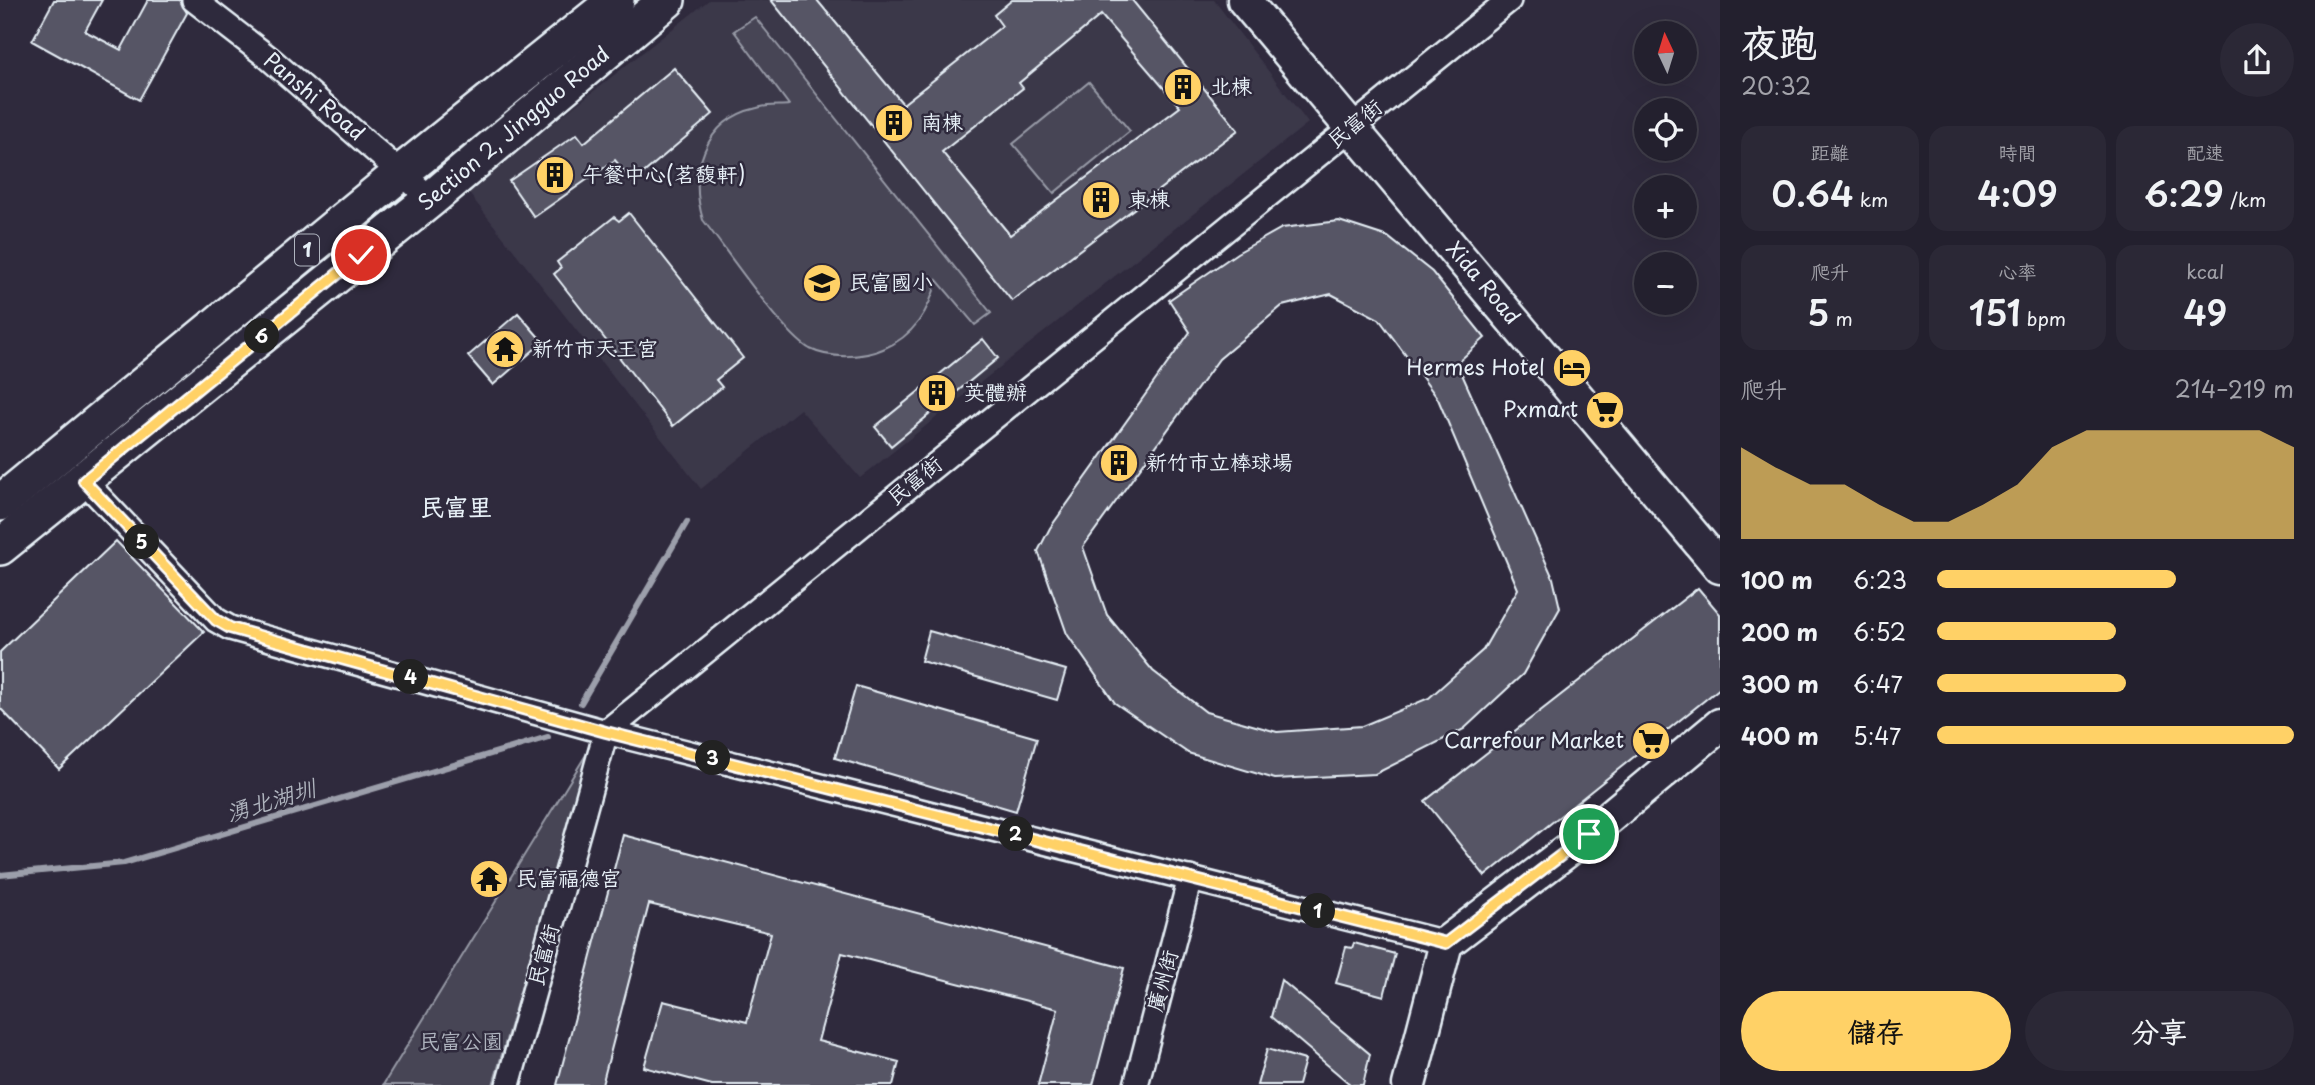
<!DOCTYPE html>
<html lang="zh-TW">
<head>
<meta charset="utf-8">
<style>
	:root { --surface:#23202e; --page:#2b2836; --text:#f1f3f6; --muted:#a3a3aa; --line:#403e4a; --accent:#ffd166 }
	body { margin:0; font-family:"Playpen Sans","LXGW WenKai TC",sans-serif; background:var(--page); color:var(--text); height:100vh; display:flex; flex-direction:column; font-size:26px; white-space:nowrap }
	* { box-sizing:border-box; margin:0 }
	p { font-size:23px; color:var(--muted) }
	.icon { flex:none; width:38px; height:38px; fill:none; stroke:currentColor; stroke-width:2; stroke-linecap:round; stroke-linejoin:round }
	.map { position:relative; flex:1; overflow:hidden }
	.panel { display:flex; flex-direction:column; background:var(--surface); width:595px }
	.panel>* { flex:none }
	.needle { width:46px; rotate:356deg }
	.buttons { position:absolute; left:1634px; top:21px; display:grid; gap:14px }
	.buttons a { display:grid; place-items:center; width:63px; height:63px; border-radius:50%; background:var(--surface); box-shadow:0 7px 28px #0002,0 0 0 2px var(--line); font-size:35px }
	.pin { position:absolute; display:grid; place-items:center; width:60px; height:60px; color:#fff; margin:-30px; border:4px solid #fff; border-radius:50%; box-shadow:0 2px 7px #0007 }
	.km { position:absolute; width:35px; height:35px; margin:-18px; border-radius:50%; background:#222; color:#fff; font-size:19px; line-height:35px; text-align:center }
	.round { display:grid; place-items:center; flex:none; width:74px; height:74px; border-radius:37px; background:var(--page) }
	.summary { display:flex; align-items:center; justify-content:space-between; height:119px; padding:0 21px }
	h1 { font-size:38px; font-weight:600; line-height:52px }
	.figures { display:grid; grid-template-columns:repeat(3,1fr); gap:10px; height:119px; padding:7px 21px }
	.figures div { display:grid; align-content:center; border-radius:18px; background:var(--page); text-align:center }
	.figures b { font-size:35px; font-weight:600 }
	.figures small { font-size:19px; font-weight:400 }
	.figures p { font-size:19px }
	.chart { height:196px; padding:14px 21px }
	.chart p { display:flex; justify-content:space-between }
	.chart svg { width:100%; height:126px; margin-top:7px; fill:var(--accent); opacity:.7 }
	.button { display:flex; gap:14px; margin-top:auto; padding:14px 21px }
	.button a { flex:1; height:80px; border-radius:42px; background:var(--accent); color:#111; font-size:28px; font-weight:600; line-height:80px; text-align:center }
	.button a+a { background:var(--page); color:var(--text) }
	ul { padding:0 21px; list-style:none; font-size:23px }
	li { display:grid; grid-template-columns:112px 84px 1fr; align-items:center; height:52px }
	li i { height:18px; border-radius:9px; background:var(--accent) }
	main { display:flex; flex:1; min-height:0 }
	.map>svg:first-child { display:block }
	.built { fill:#3b3749 }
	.green { fill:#464455; stroke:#979aa6; stroke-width:2 }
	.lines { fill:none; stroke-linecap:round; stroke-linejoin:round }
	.stream { stroke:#9c9fab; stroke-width:6 }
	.building { fill:#575565; stroke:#e8f1f8; stroke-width:2; fill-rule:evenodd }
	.street-casing { stroke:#e8f1f8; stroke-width:28 }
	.secondary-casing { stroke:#e8f1f8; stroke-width:37 }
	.primary-casing { stroke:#e8f1f8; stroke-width:40 }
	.street { stroke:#2f2a3d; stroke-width:23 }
	.secondary { stroke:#2f2a3d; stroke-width:32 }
	.primary { stroke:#2f2a3d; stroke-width:35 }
	.route-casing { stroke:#fff; stroke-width:14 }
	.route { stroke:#ffd166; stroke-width:9 }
	.labels { text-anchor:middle; stroke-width:5; stroke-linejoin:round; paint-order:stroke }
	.shield { fill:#2f2a3d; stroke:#b0b5c0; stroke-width:2 }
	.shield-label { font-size:19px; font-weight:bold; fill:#e8f1f8 }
	.poi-label { font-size:21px; fill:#e8f1f8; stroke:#2f2a3d; text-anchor:start }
	.street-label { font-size:21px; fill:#e8f1f8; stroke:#2f2a3d }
	.park-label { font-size:21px; fill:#afb4bf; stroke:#2f2a3d }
	.water-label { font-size:23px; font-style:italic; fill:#afb4be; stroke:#2f2a3d }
	.quarter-label { font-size:24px; font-weight:bold; fill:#e8f1f8; stroke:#2f2a3d }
</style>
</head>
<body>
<main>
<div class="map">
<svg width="1720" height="1085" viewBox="0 0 1720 1085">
	<rect width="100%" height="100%" fill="#2f2a3d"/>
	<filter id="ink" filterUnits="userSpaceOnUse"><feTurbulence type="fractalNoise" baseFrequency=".0143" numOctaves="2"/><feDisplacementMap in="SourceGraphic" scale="14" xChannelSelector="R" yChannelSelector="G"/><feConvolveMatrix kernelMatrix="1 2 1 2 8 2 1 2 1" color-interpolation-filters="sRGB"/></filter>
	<g filter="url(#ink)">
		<!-- built -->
		<path class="built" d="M709,0H1214L1308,123L860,478L800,409L701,489L467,191Z"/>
		<!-- green -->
		<g class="green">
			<path d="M755,17L991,313L975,325L937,280C929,311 914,336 883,349C863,358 830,359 810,349C783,334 725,248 703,220C689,173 703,120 757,108C767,105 779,106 789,105L734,31Z"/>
			<path d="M1089,82L1130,131L1054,193L1013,144Z"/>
			<path d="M592,745L493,1085H383Z"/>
		</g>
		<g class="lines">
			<!-- stream -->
			<g class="stream">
				<path d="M581,703L687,522"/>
				<path d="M0,875L124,863L548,737"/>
			</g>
		</g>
		<!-- building -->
		<g class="building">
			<path d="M54,0H102L85,31L121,50L148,0H180L187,13L139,100L32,41Z"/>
			<path d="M771,0H817L903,104L1002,26L994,15L1012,0H1132L1238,130L1012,301ZM1101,15L1180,107L1010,235L942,152L1023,88L1019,83Z"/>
			<path d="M674,68L713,114L633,182L615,160L534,217L509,181L577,134L584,143Z"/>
			<path d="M629,213L743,358L716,380L722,387L673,426L554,274L561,268L557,262L614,217L619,221Z"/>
			<path d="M1339,221L1388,237L1432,272L1485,338L1457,363L1553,578L1560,608L1523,674L1464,729L1375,774L1275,779L1188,753L1115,703L1067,634L1038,551L1050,528L1190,332L1169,300L1237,253L1282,228ZM1331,294L1379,319L1438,399L1518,589L1483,650L1429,698L1362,726L1277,732L1206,712L1153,671L1107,615L1083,547L1219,359L1282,306Z"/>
			<path d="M518,313L543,342L493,385L468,356Z"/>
			<path d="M983,339L998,358L891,446L875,427Z"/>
			<path d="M116,541L204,632L59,769L0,708V652Z"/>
			<path d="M1698,588L1720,614V688L1485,876L1425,801Z"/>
			<path d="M929,631L1066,670L1057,700L921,661Z"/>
			<path d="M856,686L1037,738L1016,811L835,758Z"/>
			<path d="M623,835L1124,968L1093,1085H1038L1058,1009L842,953L818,1041L899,1062L893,1085H712L644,1067L663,1001L747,1022L771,933L649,904L602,1085H557Z"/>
			<path d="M487,865L502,874L491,894L475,884Z"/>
			<path d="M1354,943L1395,954L1384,996L1336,983L1346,947L1352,948Z"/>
			<path d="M1281,980L1370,1054L1363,1085H1351L1271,1017Z"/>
			<path d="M1267,1049L1305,1060L1298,1085H1257Z"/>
		</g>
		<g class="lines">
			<!-- street casing -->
			<g class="street-casing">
				<g id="street">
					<path d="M194,0L269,58L431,199"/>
					<path d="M84,481L216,620L230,628L606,732L1446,943"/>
					<path d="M508,1085L606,732L1509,0"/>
					<path d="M1136,1085L1190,878"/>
				</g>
			</g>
			<!-- secondary casing -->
			<g class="secondary-casing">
				<g id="secondary">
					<path d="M1244,0L1720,567"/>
					<path d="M1409,1085L1446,943L1589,834L1720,725"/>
				</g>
			</g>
			<!-- primary casing -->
			<g class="primary-casing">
				<g id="primary">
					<path d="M0,503L402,172L616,0"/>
					<path d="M0,547L431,199L667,0"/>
				</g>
			</g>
			<!-- street -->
			<use href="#street" class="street"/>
			<!-- secondary -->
			<use href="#secondary" class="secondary"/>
			<!-- primary -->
			<use href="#primary" class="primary"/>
		</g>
	</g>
	<g class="lines" filter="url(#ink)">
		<!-- route casing -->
		<g class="route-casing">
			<path id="route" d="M361,255L84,481L216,620L230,628L606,732L1446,943L1589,834"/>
		</g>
		<!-- route -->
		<use href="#route" class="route"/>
	</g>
	<!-- icons -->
	<defs>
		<g id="building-disc" transform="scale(2.0125)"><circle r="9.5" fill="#ffd166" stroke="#2f2a3d"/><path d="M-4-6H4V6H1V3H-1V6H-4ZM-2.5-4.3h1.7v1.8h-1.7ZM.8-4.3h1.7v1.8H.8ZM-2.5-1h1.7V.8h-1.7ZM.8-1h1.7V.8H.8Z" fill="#111"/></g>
		<g id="school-disc" transform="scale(2.0125)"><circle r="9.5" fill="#ffd166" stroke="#2f2a3d"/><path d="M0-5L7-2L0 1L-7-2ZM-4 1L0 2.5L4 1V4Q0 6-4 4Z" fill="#111"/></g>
		<g id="temple-disc" transform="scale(2.0125)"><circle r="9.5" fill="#ffd166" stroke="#2f2a3d"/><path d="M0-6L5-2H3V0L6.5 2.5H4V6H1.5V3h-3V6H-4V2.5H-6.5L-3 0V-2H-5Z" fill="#111"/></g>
		<g id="hotel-disc" transform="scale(2.0125)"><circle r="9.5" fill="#ffd166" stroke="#2f2a3d"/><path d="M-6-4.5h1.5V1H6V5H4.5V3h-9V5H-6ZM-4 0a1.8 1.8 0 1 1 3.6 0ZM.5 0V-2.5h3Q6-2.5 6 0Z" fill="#111"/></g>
		<g id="supermarket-disc" transform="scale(2.0125)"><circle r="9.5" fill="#ffd166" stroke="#2f2a3d"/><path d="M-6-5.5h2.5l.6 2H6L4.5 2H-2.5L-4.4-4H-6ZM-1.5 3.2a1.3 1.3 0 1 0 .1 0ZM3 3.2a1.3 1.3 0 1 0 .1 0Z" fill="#111"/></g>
	</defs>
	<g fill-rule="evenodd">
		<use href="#building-disc" x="1183" y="87"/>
		<use href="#building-disc" x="894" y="123"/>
		<use href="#building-disc" x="555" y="175"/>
		<use href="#building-disc" x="1101" y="200"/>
		<use href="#school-disc" x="822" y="283"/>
		<use href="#temple-disc" x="505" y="349"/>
		<use href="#hotel-disc" x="1572" y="368"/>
		<use href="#building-disc" x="937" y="393"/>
		<use href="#supermarket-disc" x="1605" y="410"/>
		<use href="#building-disc" x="1119" y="463"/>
		<use href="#supermarket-disc" x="1651" y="741"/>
		<use href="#temple-disc" x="489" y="879"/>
	</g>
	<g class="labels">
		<!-- shield labels -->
		<rect class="shield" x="295" y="234.5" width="24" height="31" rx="5"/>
		<g class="shield-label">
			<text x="307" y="257">1</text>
		</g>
		<!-- poi labels -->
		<g class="poi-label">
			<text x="1210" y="94">北棟</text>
			<text x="921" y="130">南棟</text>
			<text x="582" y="182">午餐中心(茗馥軒)</text>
			<text x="1128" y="207">東棟</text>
			<text x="849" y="290">民富國小</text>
			<text x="532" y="356">新竹市天王宮</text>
			<text x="1545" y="375" text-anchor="end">Hermes Hotel</text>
			<text x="964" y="400">英體辦</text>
			<text x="1578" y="417" text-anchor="end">Pxmart</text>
			<text x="1146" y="470">新竹市立棒球場</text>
			<text x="1624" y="748" text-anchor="end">Carrefour Market</text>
			<text x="516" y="886">民富福德宮</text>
		</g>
		<!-- street labels -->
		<g class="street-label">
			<text transform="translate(314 97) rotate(40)" y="7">Panshi Road</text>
			<text transform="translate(1355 124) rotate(-39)" y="7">民富街</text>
			<text transform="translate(514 129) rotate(-40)" y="7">Section 2, Jingguo Road</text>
			<text transform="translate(1483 283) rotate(50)" y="7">Xida Road</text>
			<text transform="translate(915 481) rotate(-39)" y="7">民富街</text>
			<text transform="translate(544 955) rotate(-75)" y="7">民富街</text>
			<text transform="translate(1163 981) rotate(-75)" y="7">廣州街</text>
		</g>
		<!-- park labels -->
		<g class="park-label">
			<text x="461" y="1049">民富公園</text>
		</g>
		<!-- water labels -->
		<g class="water-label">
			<text transform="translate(271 801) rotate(-17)" y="8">湧北湖圳</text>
		</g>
		<!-- quarter labels -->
		<g class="quarter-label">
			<text x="456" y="516">民富里</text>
		</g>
	</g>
</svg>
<div class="buttons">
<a><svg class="needle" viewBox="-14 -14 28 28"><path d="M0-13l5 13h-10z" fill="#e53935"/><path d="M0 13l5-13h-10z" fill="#a3a3aa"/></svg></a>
<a><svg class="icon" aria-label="locate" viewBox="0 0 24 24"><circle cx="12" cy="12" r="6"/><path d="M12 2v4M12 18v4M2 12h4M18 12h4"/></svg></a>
<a>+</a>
<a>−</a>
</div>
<div class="pin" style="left:1589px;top:834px;background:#1e9e55"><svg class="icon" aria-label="arrive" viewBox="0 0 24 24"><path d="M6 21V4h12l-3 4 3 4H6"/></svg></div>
<div class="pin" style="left:361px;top:255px;background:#d93025"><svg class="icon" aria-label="check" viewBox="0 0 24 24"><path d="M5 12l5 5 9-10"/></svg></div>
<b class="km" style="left:1318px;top:911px">1</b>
<b class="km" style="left:1016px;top:834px">2</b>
<b class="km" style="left:713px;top:758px">3</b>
<b class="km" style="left:411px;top:677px">4</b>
<b class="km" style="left:142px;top:542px">5</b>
<b class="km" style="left:262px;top:336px">6</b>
</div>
<section class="panel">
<div class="summary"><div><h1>夜跑</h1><p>20:32</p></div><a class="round"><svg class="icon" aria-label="share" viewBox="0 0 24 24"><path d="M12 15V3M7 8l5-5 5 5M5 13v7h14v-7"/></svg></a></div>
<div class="figures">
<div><p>距離</p><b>0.64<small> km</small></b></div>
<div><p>時間</p><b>4:09</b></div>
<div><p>配速</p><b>6:29<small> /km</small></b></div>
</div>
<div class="figures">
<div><p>爬升</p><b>5<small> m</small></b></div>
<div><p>心率</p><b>151<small> bpm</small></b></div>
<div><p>kcal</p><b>49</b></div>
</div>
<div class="chart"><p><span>爬升</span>214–219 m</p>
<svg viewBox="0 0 160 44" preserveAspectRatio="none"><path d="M0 44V12L10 19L20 25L30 25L40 32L50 38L60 38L70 32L80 25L90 12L100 6L110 6L120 6L130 6L140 6L150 6L160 12V44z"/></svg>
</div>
<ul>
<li><b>100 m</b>6:23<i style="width:67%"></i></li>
<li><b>200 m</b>6:52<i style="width:50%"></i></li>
<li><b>300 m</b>6:47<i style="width:53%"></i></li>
<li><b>400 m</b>5:47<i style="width:100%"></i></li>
</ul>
<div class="button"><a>儲存</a><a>分享</a></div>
</section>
</main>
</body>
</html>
